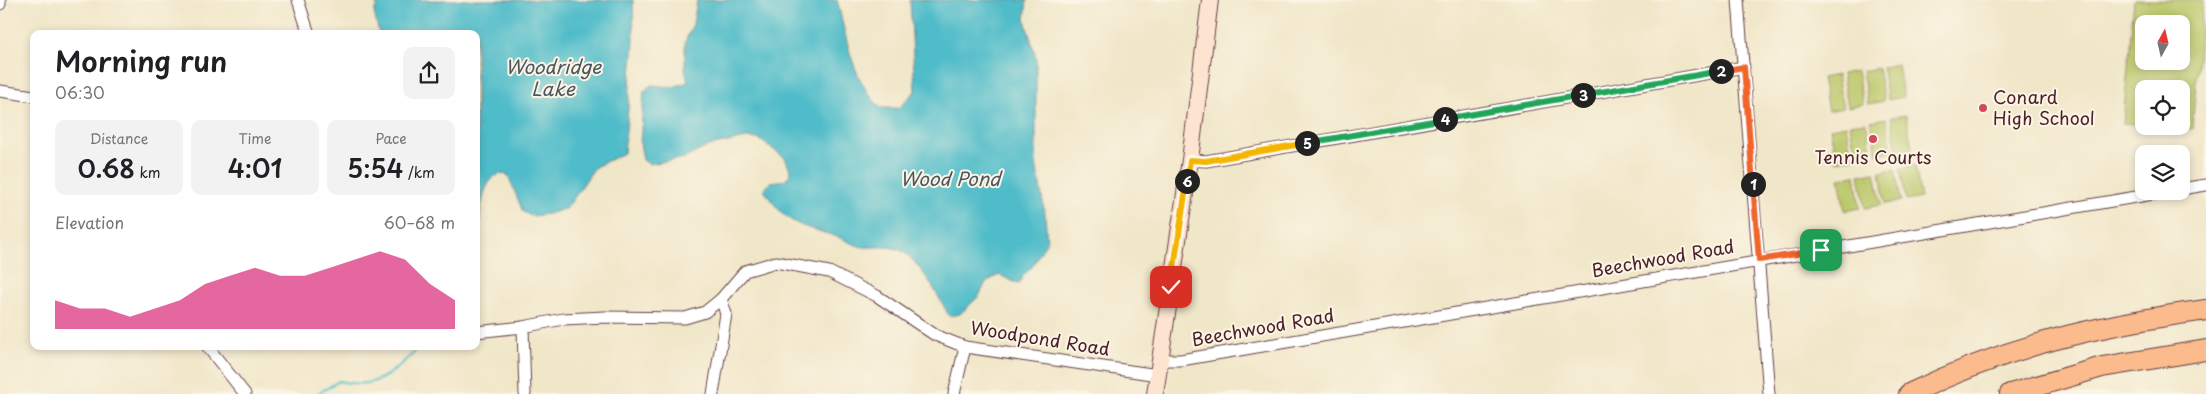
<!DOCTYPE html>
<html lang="en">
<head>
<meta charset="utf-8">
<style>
	:root { --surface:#fff; --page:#f2f2f2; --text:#202124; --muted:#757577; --accent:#db2777 }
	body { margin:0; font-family:"Playpen Sans",sans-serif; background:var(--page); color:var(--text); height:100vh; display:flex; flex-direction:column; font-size:19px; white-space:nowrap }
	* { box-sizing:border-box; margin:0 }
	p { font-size:16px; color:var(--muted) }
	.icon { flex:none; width:28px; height:28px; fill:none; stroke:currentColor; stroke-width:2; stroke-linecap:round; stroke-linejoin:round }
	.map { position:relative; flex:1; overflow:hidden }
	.drawer { position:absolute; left:30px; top:30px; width:450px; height:320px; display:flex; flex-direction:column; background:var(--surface); border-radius:10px; box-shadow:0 2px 8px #0003 }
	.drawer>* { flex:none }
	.needle { width:32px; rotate:8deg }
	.fabs { position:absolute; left:2135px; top:15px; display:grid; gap:10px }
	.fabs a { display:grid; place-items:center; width:55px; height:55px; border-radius:10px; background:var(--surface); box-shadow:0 2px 8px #0003; font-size:25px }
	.pin { position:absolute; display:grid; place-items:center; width:42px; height:42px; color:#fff; margin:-21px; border-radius:10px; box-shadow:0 2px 8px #0006 }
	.km { position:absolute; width:25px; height:25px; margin:-12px; border-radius:50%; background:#222; color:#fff; font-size:14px; line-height:25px; text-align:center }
	.round { display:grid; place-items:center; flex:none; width:52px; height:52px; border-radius:10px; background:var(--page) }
	.summary { display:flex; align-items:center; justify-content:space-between; height:85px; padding:0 25px }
	h1 { font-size:28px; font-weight:600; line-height:38px }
	.stats { display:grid; grid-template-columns:repeat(3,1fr); gap:8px; height:85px; padding:5px 25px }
	.stats div { display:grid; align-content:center; border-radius:10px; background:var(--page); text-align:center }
	.stats b { font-size:25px; font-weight:600 }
	.stats small { font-size:14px; font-weight:400 }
	.stats p { font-size:14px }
	.chart { height:140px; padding:10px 25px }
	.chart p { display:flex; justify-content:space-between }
	.chart svg { width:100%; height:90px; margin-top:5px; fill:var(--accent); opacity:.7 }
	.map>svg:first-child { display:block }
	.green { fill:#bac769; stroke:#82734a; fill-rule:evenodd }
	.water { fill:#4fbcc9; stroke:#4c6e7a }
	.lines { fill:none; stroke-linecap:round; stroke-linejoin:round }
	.stream { stroke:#4fbcc9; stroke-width:2.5 }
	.street-casing { stroke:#633d43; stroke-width:13 }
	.secondary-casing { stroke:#633d43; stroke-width:18 }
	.highway-casing { stroke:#633d43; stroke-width:22 }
	.street { stroke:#fff; stroke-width:11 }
	.secondary { stroke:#fde4d1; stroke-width:16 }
	.highway { stroke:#fbbb8c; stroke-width:20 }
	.split-1-casing { stroke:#fff; stroke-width:10 }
	.split-2-casing { stroke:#fff; stroke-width:10 }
	.split-3-casing { stroke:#fff; stroke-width:10 }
	.split-4-casing { stroke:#fff; stroke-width:10 }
	.split-5-casing { stroke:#fff; stroke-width:10 }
	.split-6-casing { stroke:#fff; stroke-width:10 }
	.split-7-casing { stroke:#fff; stroke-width:10 }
	.split-1 { stroke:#f0652b; stroke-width:6 }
	.split-2 { stroke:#f0652b; stroke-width:6 }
	.split-3 { stroke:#22a559; stroke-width:6 }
	.split-4 { stroke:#22a559; stroke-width:6 }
	.split-5 { stroke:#22a559; stroke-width:6 }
	.split-6 { stroke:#f5b400; stroke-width:6 }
	.split-7 { stroke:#f5b400; stroke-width:6 }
	.poi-dot { fill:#d1495b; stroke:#fcf5e5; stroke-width:2 }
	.labels { text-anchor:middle; stroke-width:4; stroke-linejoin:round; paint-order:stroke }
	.poi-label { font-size:18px; fill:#4a1f2b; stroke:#fcf5e5; text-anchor:start }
	.street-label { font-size:18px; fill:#4a1f2b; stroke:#fcf5e5 }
	.water-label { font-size:19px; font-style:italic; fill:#4c5662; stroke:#fcf5e5 }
</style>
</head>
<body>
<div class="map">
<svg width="2206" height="394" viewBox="0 0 2206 394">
	<rect width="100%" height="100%" fill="#fcf5e5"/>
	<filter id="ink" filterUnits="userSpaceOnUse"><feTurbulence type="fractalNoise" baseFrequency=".02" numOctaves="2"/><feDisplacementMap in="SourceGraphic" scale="10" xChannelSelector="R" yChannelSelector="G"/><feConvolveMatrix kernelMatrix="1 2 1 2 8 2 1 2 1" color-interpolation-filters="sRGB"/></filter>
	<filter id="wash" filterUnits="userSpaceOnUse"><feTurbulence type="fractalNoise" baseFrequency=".0096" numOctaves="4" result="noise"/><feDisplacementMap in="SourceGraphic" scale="20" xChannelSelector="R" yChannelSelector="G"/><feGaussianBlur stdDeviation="1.12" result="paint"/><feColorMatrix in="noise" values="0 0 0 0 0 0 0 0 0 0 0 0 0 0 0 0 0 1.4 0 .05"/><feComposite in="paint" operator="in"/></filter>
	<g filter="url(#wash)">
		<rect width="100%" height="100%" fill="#f0e6c8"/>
		<!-- green -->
		<g class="green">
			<path d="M2134,0H2203L2192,129L2157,126H2181V89H2144V125L2123,123ZM2144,24H2181V61H2144Z"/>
			<path d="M1898,64L1903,97L1888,100L1882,67Z"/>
			<path d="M1878,68L1884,101L1868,104L1862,71Z"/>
			<path d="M1857,71L1863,104L1848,107L1842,74Z"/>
			<path d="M1837,75L1843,108L1828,111L1822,78Z"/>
			<path d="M1906,115L1912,148L1897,151L1891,117Z"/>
			<path d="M1886,118L1892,151L1877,154L1871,121Z"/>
			<path d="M1866,122L1872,155L1856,157L1850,124Z"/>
			<path d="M1846,125L1852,158L1836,161L1830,128Z"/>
			<path d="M1915,165L1921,198L1906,201L1900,168Z"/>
			<path d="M1895,169L1901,201L1885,204L1880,172Z"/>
			<path d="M1875,172L1881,205L1865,208L1859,175Z"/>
			<path d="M1855,175L1860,208L1845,211L1839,178Z"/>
		</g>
		<!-- water -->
		<g class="water">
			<path d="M379,0H633L634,42L624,153L595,167L567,208L548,214L532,216L523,212L508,175C480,166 479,224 479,241L476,242V34H379L374,12Z"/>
			<path d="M697,0H837C847,37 851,80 881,108H899L915,91L910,0H1027L1025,20L1036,57V163L1045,214L1047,241L1032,267L1023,276L1019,284L999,275L986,282L979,296L960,314L949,316C940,298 921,265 905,253C893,244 877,248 864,247C854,246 845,239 835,236C798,225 787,225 764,190L771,182L786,180L791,172L785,158L759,139L746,138L709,146L685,158L649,164L643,160L640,143L644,91L651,85L673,87L688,82L685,69V42L693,24Z"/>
		</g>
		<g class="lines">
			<!-- stream -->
			<path class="stream" d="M317,394L339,381C380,391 393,371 421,346"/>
		</g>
	</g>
	<g filter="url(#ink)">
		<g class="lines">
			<!-- street casing -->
			<g class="street-casing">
				<g id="street">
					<path d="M298,0L309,34"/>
					<path d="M1738,0L1769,394"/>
					<path d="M0,4V0"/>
					<path d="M0,91L34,96"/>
					<path d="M1190,160L1206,161L1744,67"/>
					<path d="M2181,189L2206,185"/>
					<path d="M523,327L525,394"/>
					<path d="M476,332L523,327L563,319L605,317L685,318L705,312L721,299L745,271L776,262L829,272L877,296L935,335L965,347L1158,375"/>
					<path d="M207,346L245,394"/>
					<path d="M1160,360H1181L2171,191"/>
					<path d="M713,394L726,314L721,299"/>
					<path d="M954,394L965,347"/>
				</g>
			</g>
			<!-- secondary casing -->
			<g class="secondary-casing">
				<path id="secondary" d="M1155,394L1190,160L1210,0"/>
			</g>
			<!-- highway casing -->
			<g class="highway-casing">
				<g id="highway">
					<path d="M1909,394C2008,346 2097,325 2206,310"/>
					<path d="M2010,394L2102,367L2206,350"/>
				</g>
			</g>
			<!-- street -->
			<use href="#street" class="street"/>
			<!-- secondary -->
			<use href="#secondary" class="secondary"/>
			<!-- highway -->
			<use href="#highway" class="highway"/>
		</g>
	</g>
	<g class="lines" filter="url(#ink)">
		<!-- split-1 casing -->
		<g class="split-1-casing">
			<path id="split-1" d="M1753,184L1759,260L1821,250"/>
		</g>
		<!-- split-2 casing -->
		<g class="split-2-casing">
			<path id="split-2" d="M1721,71L1744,67L1753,184"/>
		</g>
		<!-- split-3 casing -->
		<g class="split-3-casing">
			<path id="split-3" d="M1583,95L1721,71"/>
		</g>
		<!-- split-4 casing -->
		<g class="split-4-casing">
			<path id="split-4" d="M1445,119L1583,95"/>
		</g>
		<!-- split-5 casing -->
		<g class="split-5-casing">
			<path id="split-5" d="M1307,143L1445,119"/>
		</g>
		<!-- split-6 casing -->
		<g class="split-6-casing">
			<path id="split-6" d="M1187,181L1190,160L1206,161L1307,143"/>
		</g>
		<!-- split-7 casing -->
		<g class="split-7-casing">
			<path id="split-7" d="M1171,287L1187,181"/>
		</g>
		<!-- split-1 -->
		<use href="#split-1" class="split-1"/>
		<!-- split-2 -->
		<use href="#split-2" class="split-2"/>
		<!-- split-3 -->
		<use href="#split-3" class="split-3"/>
		<!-- split-4 -->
		<use href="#split-4" class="split-4"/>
		<!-- split-5 -->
		<use href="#split-5" class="split-5"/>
		<!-- split-6 -->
		<use href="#split-6" class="split-6"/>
		<!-- split-7 -->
		<use href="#split-7" class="split-7"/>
	</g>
	<!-- markers -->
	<g class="poi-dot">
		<circle cx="1983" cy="108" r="5"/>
		<circle cx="1873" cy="139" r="5"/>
	</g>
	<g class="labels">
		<!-- poi labels -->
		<g class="poi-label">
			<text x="1993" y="104">Conard<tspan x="1993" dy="21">High School</tspan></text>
			<text x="1873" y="164" text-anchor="middle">Tennis Courts</text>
		</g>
		<!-- street labels -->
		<g class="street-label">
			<text transform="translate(1663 259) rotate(-10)" y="6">Beechwood Road</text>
			<text transform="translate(1263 328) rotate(-10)" y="6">Beechwood Road</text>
			<text transform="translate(1040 339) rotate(9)" y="6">Woodpond Road</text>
		</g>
		<!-- water labels -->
		<g class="water-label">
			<text x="553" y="74">Woodridge<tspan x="553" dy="22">Lake</tspan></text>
			<text x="950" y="186">Wood Pond</text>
		</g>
	</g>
</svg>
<div class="fabs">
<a><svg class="needle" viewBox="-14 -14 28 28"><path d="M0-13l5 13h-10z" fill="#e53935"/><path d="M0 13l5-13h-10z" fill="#757577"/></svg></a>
<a><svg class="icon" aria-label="locate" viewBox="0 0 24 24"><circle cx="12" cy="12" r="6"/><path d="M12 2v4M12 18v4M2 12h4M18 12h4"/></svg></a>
<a><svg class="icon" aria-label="layers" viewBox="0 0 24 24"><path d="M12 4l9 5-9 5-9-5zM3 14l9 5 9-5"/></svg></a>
</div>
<div class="pin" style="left:1821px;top:250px;background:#1e9e55"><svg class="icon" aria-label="arrive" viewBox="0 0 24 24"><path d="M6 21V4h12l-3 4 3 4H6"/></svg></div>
<div class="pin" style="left:1171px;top:287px;background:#d93025"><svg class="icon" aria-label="check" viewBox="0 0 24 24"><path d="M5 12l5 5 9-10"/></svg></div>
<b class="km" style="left:1753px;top:184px">1</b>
<b class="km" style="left:1721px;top:71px">2</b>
<b class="km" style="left:1583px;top:95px">3</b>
<b class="km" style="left:1445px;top:119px">4</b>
<b class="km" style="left:1307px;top:143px">5</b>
<b class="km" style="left:1187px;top:181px">6</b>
<section class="drawer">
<div class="summary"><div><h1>Morning run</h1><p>06:30</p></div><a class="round"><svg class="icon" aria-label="share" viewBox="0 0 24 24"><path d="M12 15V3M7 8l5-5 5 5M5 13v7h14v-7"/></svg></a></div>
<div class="stats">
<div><p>Distance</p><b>0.68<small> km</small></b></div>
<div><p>Time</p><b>4:01</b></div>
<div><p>Pace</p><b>5:54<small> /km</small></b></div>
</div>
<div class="chart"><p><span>Elevation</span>60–68 m</p>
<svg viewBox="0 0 160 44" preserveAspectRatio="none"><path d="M0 44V30L10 34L20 34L30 38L40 34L50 30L60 22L70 18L80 14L90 18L100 18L110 14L120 10L130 6L140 10L150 22L160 30V44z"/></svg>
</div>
</section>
</div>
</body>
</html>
